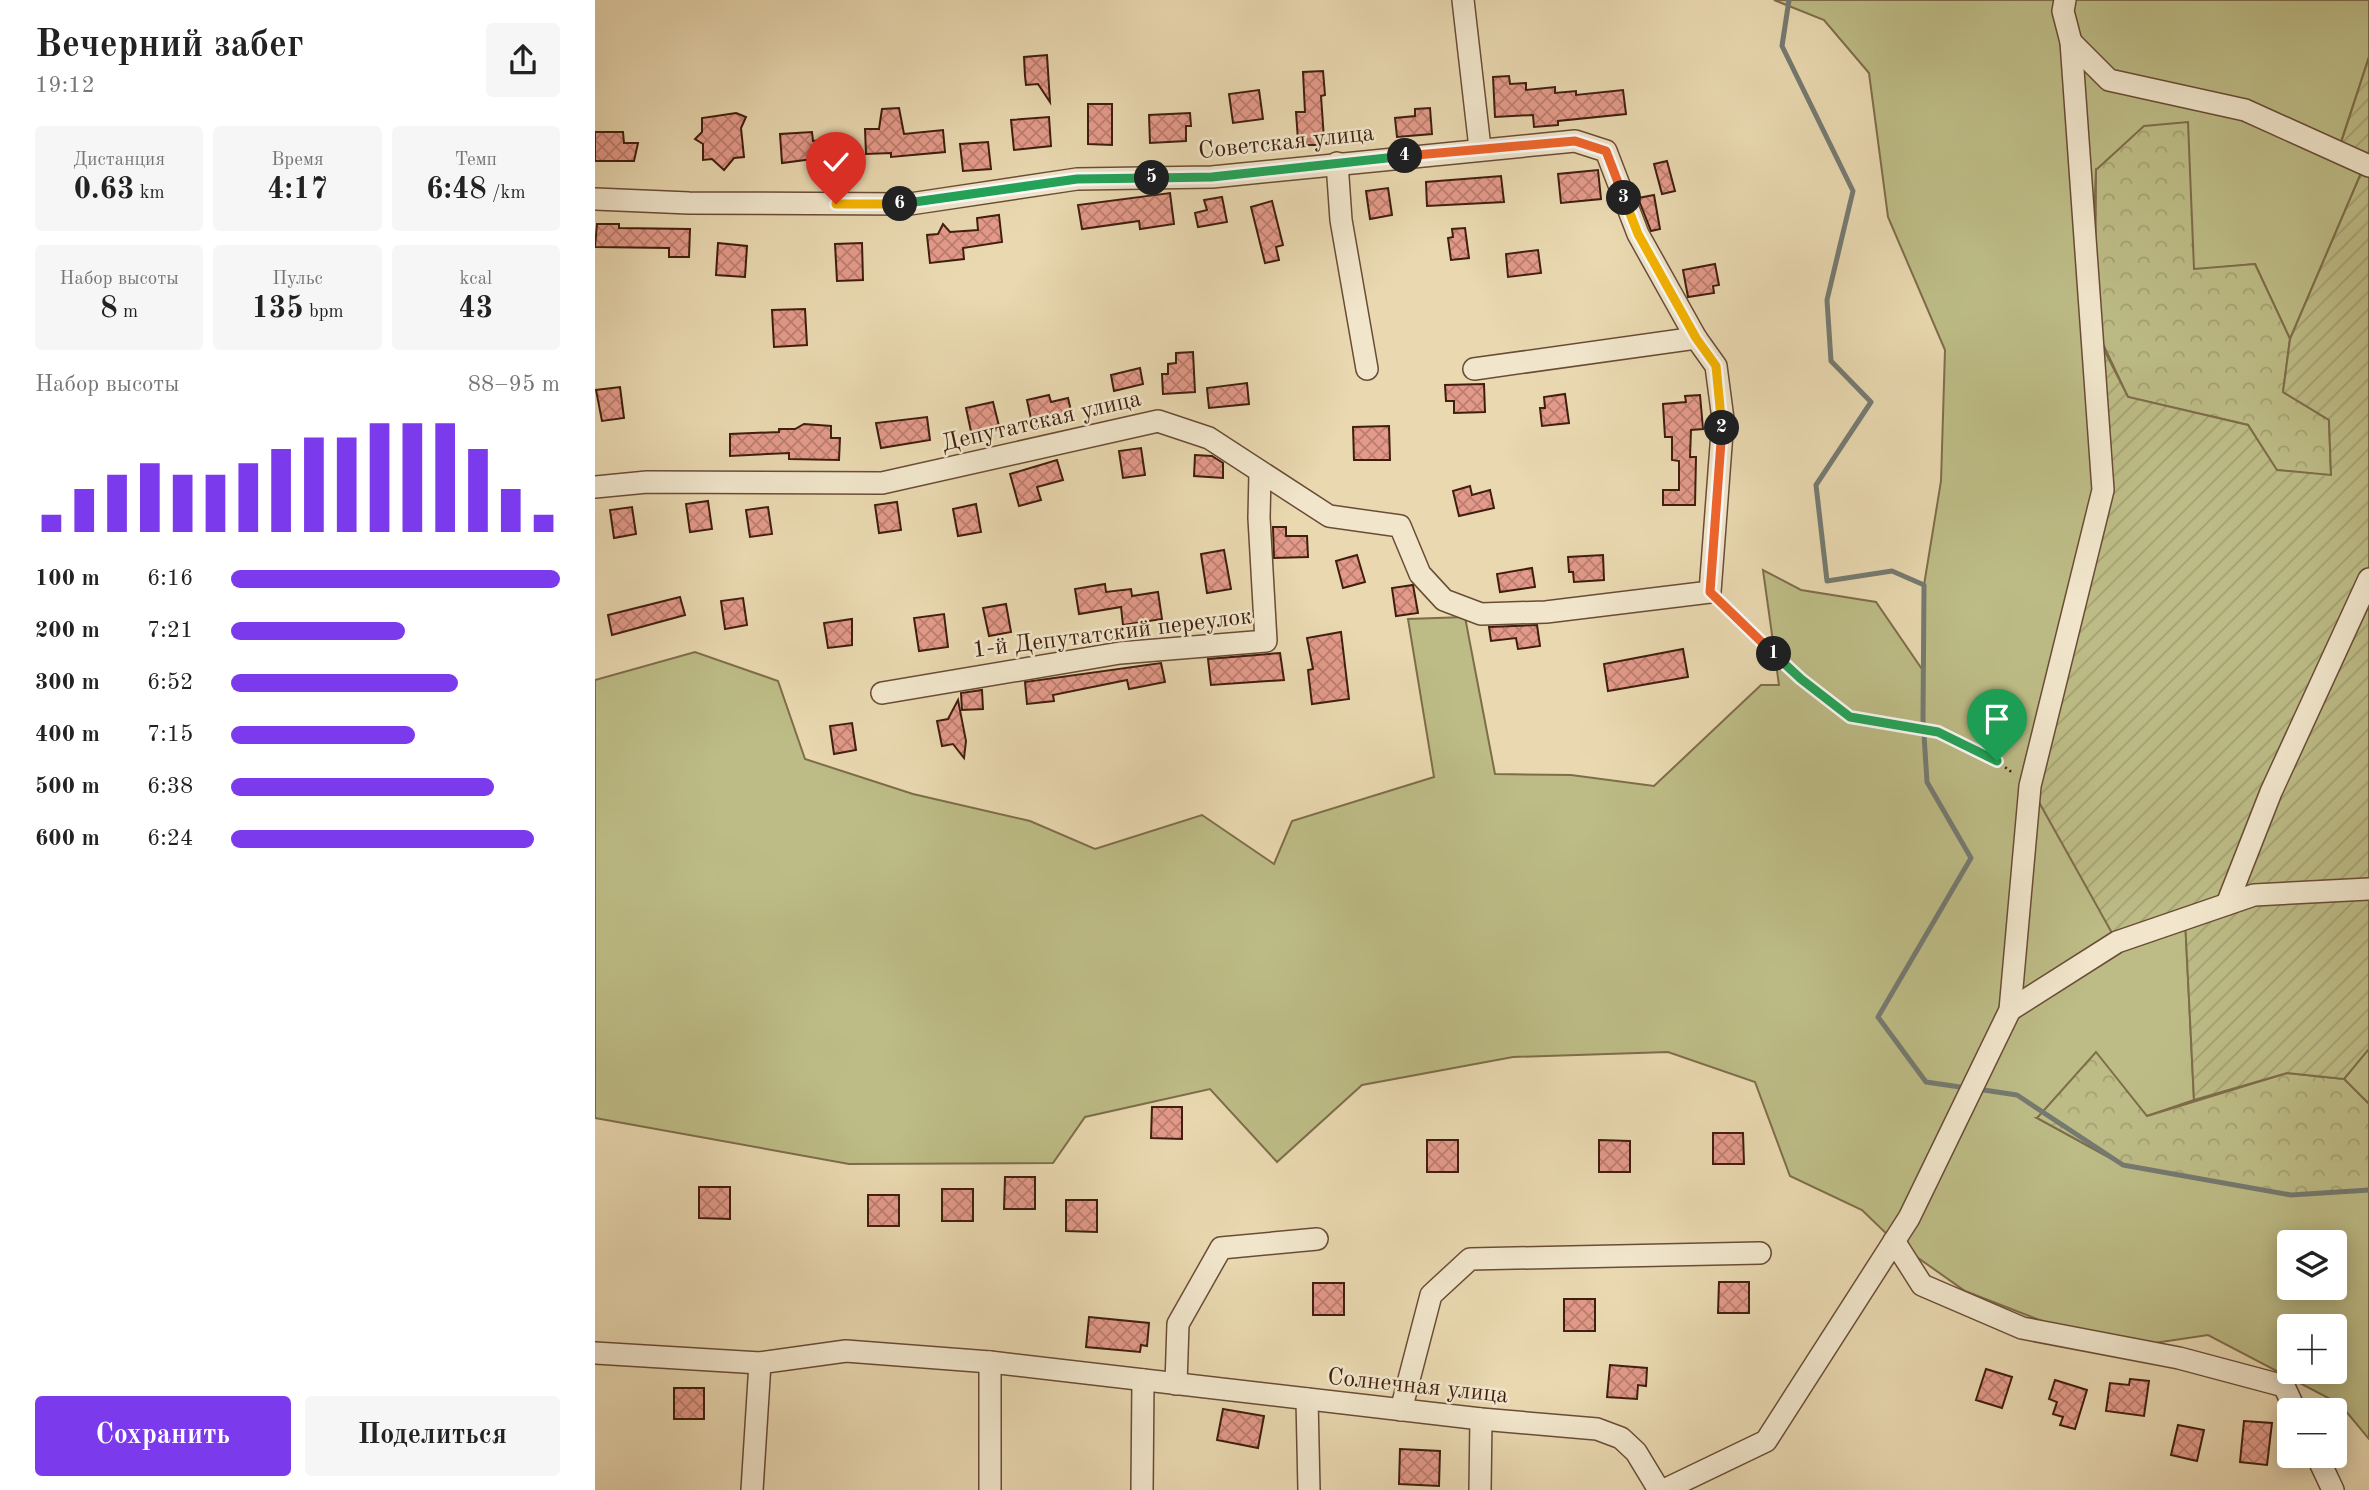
<!DOCTYPE html>
<html lang="ru">
<head>
<meta charset="utf-8">
<style>
	:root { --surface:#fff; --page:#f6f6f6; --text:#222; --muted:#767676; --accent:#7c3aed }
	body { margin:0; font-family:"Old Standard TT",serif; background:var(--page); color:var(--text); height:100vh; display:flex; flex-direction:column; font-size:26px; white-space:nowrap }
	* { box-sizing:border-box; margin:0 }
	p { font-size:23px; color:var(--muted) }
	.icon { flex:none; width:38px; height:38px; fill:none; stroke:currentColor; stroke-width:2; stroke-linecap:round; stroke-linejoin:round }
	.map { position:relative; flex:1; overflow:hidden }
	.drawer { display:flex; flex-direction:column; background:var(--surface); width:595px }
	.drawer>* { flex:none }
	.fabs { position:absolute; left:1682px; top:1230px; display:grid; gap:14px }
	.fabs a { display:grid; place-items:center; width:70px; height:70px; border-radius:7px; background:var(--surface); box-shadow:0 4px 18px #0003; font-size:35px }
	.pin { position:absolute; display:grid; place-items:center; width:60px; height:60px; color:#fff; margin:-72px -30px; border-radius:50% 50% 50% 0; rotate:-45deg; box-shadow:0 0 7px #0007 }
	.pin .icon { rotate:45deg }
	.km { position:absolute; width:35px; height:35px; margin:-18px; border-radius:50%; background:#222; color:#fff; font-size:19px; line-height:35px; text-align:center }
	.round { display:grid; place-items:center; flex:none; width:74px; height:74px; border-radius:7px; background:var(--page) }
	.overview { display:flex; align-items:center; justify-content:space-between; height:119px; padding:0 35px }
	h1 { font-size:38px; font-weight:700; line-height:52px }
	.metrics { display:grid; grid-template-columns:repeat(3,1fr); gap:10px; height:119px; padding:7px 35px }
	.metrics div { display:grid; align-content:center; border-radius:7px; background:var(--page); text-align:center }
	.metrics b { font-size:30px; font-weight:700 }
	.metrics small { font-size:19px; font-weight:400 }
	.metrics p { font-size:19px }
	.chart { height:196px; padding:14px 35px }
	.chart p { display:flex; justify-content:space-between }
	.chart svg { width:100%; height:126px; margin-top:7px; stroke:var(--accent); stroke-width:6 }
	.primary-button { display:flex; gap:14px; margin-top:auto; padding:14px 35px }
	.primary-button a { flex:1; height:80px; border-radius:7px; background:var(--accent); color:#fff; font-size:28px; font-weight:700; line-height:80px; text-align:center }
	.primary-button a+a { background:var(--page); color:var(--text) }
	ul { padding:0 35px; list-style:none; font-size:23px }
	li { display:grid; grid-template-columns:112px 84px 1fr; align-items:center; height:52px }
	li i { height:18px; border-radius:9px; background:var(--accent) }
	main { display:flex; flex:1; min-height:0 }
	.map>svg:first-child { display:block }
	.grass { fill:#bdbc86; stroke:#7e6d4a; stroke-width:2; fill-rule:evenodd }
	.forest { fill:url(#forest-crowns); stroke:#7e6d4a; stroke-width:2 }
	.garden { fill:url(#garden-furrows); stroke:#7e6d4a; stroke-width:2 }
	.lines { fill:none; stroke-linecap:round; stroke-linejoin:round }
	.stream { stroke:#757a71; stroke-width:5 }
	.building { fill:url(#building-cross-hatch); stroke:#401e0e; stroke-width:2 }
	.minor-casing { stroke:#6a4c36; stroke-width:24 }
	.path { stroke:#401e0e; stroke-width:2.5; stroke-dasharray:2 3.5; stroke-linecap:butt }
	.minor { stroke:#f1e6cc; stroke-width:21 }
	.split-1-casing { stroke:#fff; stroke-width:14 }
	.split-2-casing { stroke:#fff; stroke-width:14 }
	.split-3-casing { stroke:#fff; stroke-width:14 }
	.split-4-casing { stroke:#fff; stroke-width:14 }
	.split-5-casing { stroke:#fff; stroke-width:14 }
	.split-6-casing { stroke:#fff; stroke-width:14 }
	.split-7-casing { stroke:#fff; stroke-width:14 }
	.split-1 { stroke:#22a559; stroke-width:9 }
	.split-2 { stroke:#f0652b; stroke-width:9 }
	.split-3 { stroke:#f5b400; stroke-width:9 }
	.split-4 { stroke:#f0652b; stroke-width:9 }
	.split-5 { stroke:#22a559; stroke-width:9 }
	.split-6 { stroke:#22a559; stroke-width:9 }
	.split-7 { stroke:#f5b400; stroke-width:9 }
	.labels { text-anchor:middle; stroke-width:5; stroke-linejoin:round; paint-order:stroke }
	.street-label { font-size:24px; fill:#401e0e; stroke:#f1e6cc }
</style>
</head>
<body>
<main>
<section class="drawer">
<div class="overview"><div><h1>Вечерний забег</h1><p>19:12</p></div><a class="round"><svg class="icon" aria-label="share" viewBox="0 0 24 24"><path d="M12 15V3M7 8l5-5 5 5M5 13v7h14v-7"/></svg></a></div>
<div class="metrics">
<div><p>Дистанция</p><b>0.63<small> km</small></b></div>
<div><p>Время</p><b>4:17</b></div>
<div><p>Темп</p><b>6:48<small> /km</small></b></div>
</div>
<div class="metrics">
<div><p>Набор высоты</p><b>8<small> m</small></b></div>
<div><p>Пульс</p><b>135<small> bpm</small></b></div>
<div><p>kcal</p><b>43</b></div>
</div>
<div class="chart"><p><span>Набор высоты</span>88–95 m</p>
<svg viewBox="0 0 160 44" preserveAspectRatio="none"><path d="M5 44V38M15 44V29M25 44V24M35 44V20M45 44V24M55 44V24M65 44V20M75 44V15M85 44V11M95 44V11M105 44V6M115 44V6M125 44V6M135 44V15M145 44V29M155 44V38"/></svg>
</div>
<ul>
<li><b>100 m</b>6:16<i style="width:100%"></i></li>
<li><b>200 m</b>7:21<i style="width:53%"></i></li>
<li><b>300 m</b>6:52<i style="width:69%"></i></li>
<li><b>400 m</b>7:15<i style="width:56%"></i></li>
<li><b>500 m</b>6:38<i style="width:80%"></i></li>
<li><b>600 m</b>6:24<i style="width:92%"></i></li>
</ul>
<div class="primary-button"><a>Сохранить</a><a>Поделиться</a></div>
</section>
<div class="map">
<svg width="1774" height="1490" viewBox="0 0 1774 1490">
	<defs>
		<pattern id="forest-crowns" width="20" height="18" patternUnits="userSpaceOnUse" patternTransform="scale(1.75)"><rect width="20" height="18" fill="#bdbc86"/><path d="M2 6a3 3 0 1 1 6 0M12 15a3 3 0 1 1 6 0" fill="none" stroke="#a4a172"/></pattern>
		<pattern id="garden-furrows" width="10" height="10" patternUnits="userSpaceOnUse" patternTransform="scale(1.75)"><rect width="10" height="10" fill="#bdbc86"/><path d="M-1 1l2-2M0 10L10 0M9 11l2-2" fill="none" stroke="#a4a172"/></pattern>
		<pattern id="building-cross-hatch" width="8" height="8" patternUnits="userSpaceOnUse" patternTransform="scale(1.75)"><rect width="8" height="8" fill="#e49a8a"/><path d="M0 0l8 8M0 8l8-8" fill="none" stroke="#ba7d6f"/></pattern>
	</defs>
	<rect width="100%" height="100%" fill="#e9d8b0"/>
	<filter id="stains"><feTurbulence type="fractalNoise" baseFrequency=".00286" numOctaves="4"/><feColorMatrix values="0 0 0 0 .2 0 0 0 0 .09 0 0 0 0 .02 0 0 0 .5 -.17"/></filter>
	<radialGradient id="worn" r=".72"><stop offset=".6" stop-color="#630" stop-opacity="0"/><stop offset="1" stop-color="#630" stop-opacity=".3"/></radialGradient>
	<!-- grass -->
	<g class="grass">
		<path d="M1179,0H1774V57L1743,151L1770,164L1695,339L1660,264L1599,270L1501,170L1495,322L1590,918L1599,1100L1552,1116L1442,1118L1528,1165L1696,1195L1774,1190V1439L1745,1404L1613,1335L1526,1348L1470,1330L1370,1291L1299,1241L1267,1210L1195,1176L1160,1082L1073,1052L918,1057L767,1085L682,1162L615,1089L490,1117L458,1163L254,1164L0,1118V680L100,652L183,681L210,759L318,794L435,821L500,849L607,815L679,864L697,821L839,777L813,619L870,617L900,774L976,775L1059,786L1166,685H1184L1168,570L1206,590L1281,602L1329,672V585L1346,481L1350,350L1293,217L1274,73L1229,20ZM1694,1242H1740V1288H1694ZM1694,1326H1740V1372H1694Z"/>
		<path d="M1774,1047V1104L1749,1079Z"/>
	</g>
	<!-- forest -->
	<g class="forest">
		<path d="M1593,122L1599,269L1660,264L1695,339L1688,392L1734,420L1736,476L1681,470L1653,425L1533,397L1500,327L1501,170L1549,126Z"/>
		<path d="M1501,1052L1552,1116L1692,1073L1749,1079L1774,1104V1190L1696,1195L1528,1165L1442,1118Z"/>
	</g>
	<!-- garden -->
	<path class="garden" d="M1774,57V1049L1749,1079L1692,1073L1599,1100L1590,919L1522,942L1435,786L1508,490L1495,322L1533,397L1653,425L1682,470L1736,475L1734,420L1688,392L1695,339L1770,164L1743,152Z"/>
	<g class="lines">
		<!-- stream -->
		<g class="stream">
			<path d="M1194,0L1187,46L1258,191L1232,300L1236,361L1276,402L1221,485L1232,581L1297,571L1329,585L1328,719L1332,782L1376,858L1283,1017L1331,1082L1372,1088"/>
			<path d="M1382,1089L1422,1095L1528,1165L1696,1195L1774,1190"/>
		</g>
	</g>
	<!-- building -->
	<g class="building">
		<path d="M452,55L455,102L443,84L431,85L430,76L429,57Z"/>
		<path d="M728,71L730,95L726,96L729,139L726,145H711L710,140H703L701,112H710L708,72Z"/>
		<path d="M914,76L915,84L931,83V90L960,87V93L981,91V95L1028,90L1031,114L963,121V125L939,127L938,115L900,117L898,77Z"/>
		<path d="M664,90L668,119L638,123L634,94Z"/>
		<path d="M493,104H517V145L493,144Z"/>
		<path d="M304,108L309,134L348,130L350,152L296,157V153L271,154L270,129H284L287,109Z"/>
		<path d="M835,108L837,134L802,137L800,118L820,116V109Z"/>
		<path d="M141,113L151,117L146,128L149,157L139,158L129,170L117,159L108,160V144L100,139L107,132V118Z"/>
		<path d="M595,113L596,126H591V141L555,143L554,115Z"/>
		<path d="M454,117L456,146L419,150L416,120Z"/>
		<path d="M0,132H28L29,143H43L39,161H0Z"/>
		<path d="M217,132L218,141L240,139L241,156L187,163L185,134Z"/>
		<path d="M393,142L396,169L368,171L365,144Z"/>
		<path d="M1072,161L1080,191L1067,194L1059,164Z"/>
		<path d="M1003,170L1006,199L966,203L963,174Z"/>
		<path d="M906,176L909,202L832,206L831,182Z"/>
		<path d="M793,188L797,215L775,219L771,191Z"/>
		<path d="M575,193L579,224L545,229L544,221L487,229L483,205Z"/>
		<path d="M1059,195L1065,229L1056,231L1043,198Z"/>
		<path d="M627,197L632,222L603,227L600,213L612,210L609,200Z"/>
		<path d="M677,201L688,245L681,247L684,260L670,263L656,207Z"/>
		<path d="M404,215L407,242L368,248L369,259L335,263L332,235L343,234L348,224L355,232L383,230L382,218Z"/>
		<path d="M2,224H24V228L95,229L94,257H74V248L0,247Z"/>
		<path d="M870,228L874,258L856,260L853,238L858,237L857,229Z"/>
		<path d="M123,243L152,246L150,277L121,275Z"/>
		<path d="M267,243L268,280L242,281L240,244Z"/>
		<path d="M943,250L946,273L913,277L911,254Z"/>
		<path d="M1120,264L1124,285L1118,286L1119,293L1093,297L1088,270Z"/>
		<path d="M210,309L212,345L179,347L177,310Z"/>
		<path d="M598,352L600,392L568,394L567,374H573V364L581,363V353Z"/>
		<path d="M545,368L548,384L519,391L516,375Z"/>
		<path d="M652,383L654,404L614,408L612,388Z"/>
		<path d="M889,384L890,412L859,413V401H851L850,385Z"/>
		<path d="M25,387L29,418L7,421L1,390Z"/>
		<path d="M970,394L974,423L947,426L945,408H950L949,397Z"/>
		<path d="M454,395L456,402L473,398L478,419L438,428L432,400Z"/>
		<path d="M1105,395L1108,429L1096,430L1095,457H1101L1100,505H1068V490H1084V461L1077,460V437H1070L1068,404L1091,402L1090,396Z"/>
		<path d="M398,402L405,430L377,436L371,408Z"/>
		<path d="M332,417L335,440L286,448L281,423Z"/>
		<path d="M209,424L236,426V438H245L244,460L194,459V453L135,456V434L184,432V429H200Z"/>
		<path d="M794,426L795,460H759L758,427Z"/>
		<path d="M546,448L550,475L528,478L524,451Z"/>
		<path d="M600,455L617,456L628,463V478L599,476Z"/>
		<path d="M462,460L468,480L442,487L446,500L424,506L415,474Z"/>
		<path d="M875,486L877,495L895,490L899,508L864,516L858,491Z"/>
		<path d="M113,501L117,529L95,532L91,504Z"/>
		<path d="M302,502L306,530L284,533L280,505Z"/>
		<path d="M381,504L386,532L363,536L358,509Z"/>
		<path d="M37,507L41,534L19,538L15,510Z"/>
		<path d="M173,507L177,534L155,537L151,510Z"/>
		<path d="M678,527H691V536H712L713,557L679,558Z"/>
		<path d="M629,550L636,589L612,593L606,554Z"/>
		<path d="M762,555L770,582L748,588L741,561Z"/>
		<path d="M1008,555L1009,580L979,582L978,572H974L973,557Z"/>
		<path d="M937,568L940,587L905,592L902,574Z"/>
		<path d="M510,584L511,592L536,589L537,596L563,592L567,619L528,625L526,607L484,614L480,589Z"/>
		<path d="M818,585L823,613L801,616L797,588Z"/>
		<path d="M85,597L90,615L17,635L13,615Z"/>
		<path d="M148,598L152,625L130,629L126,601Z"/>
		<path d="M411,604L416,632L394,636L388,608Z"/>
		<path d="M349,614L353,647L324,651L319,618Z"/>
		<path d="M257,619V645L233,648L229,623Z"/>
		<path d="M942,625L945,646L923,649L921,638L896,641L894,627Z"/>
		<path d="M746,632L754,699L717,704L713,670L718,669L712,638Z"/>
		<path d="M1088,649L1093,677L1013,691L1009,664Z"/>
		<path d="M685,653L689,680L616,685L613,659Z"/>
		<path d="M566,663L570,682L534,689L532,680L458,695L459,701L432,704L430,682Z"/>
		<path d="M387,690L388,709L367,710L366,693Z"/>
		<path d="M363,700L371,741L369,758L358,744L347,746L342,721L353,719Z"/>
		<path d="M257,723L261,750L239,754L235,726Z"/>
		<path d="M557,1107H587V1139L556,1138Z"/>
		<path d="M1118,1133H1148L1149,1164H1118Z"/>
		<rect x="832" y="1140" width="31" height="32"/>
		<path d="M1004,1140L1035,1141V1172H1004Z"/>
		<path d="M410,1177H440V1209H409Z"/>
		<path d="M104,1187H135V1219L104,1218Z"/>
		<rect x="347" y="1189" width="31" height="32"/>
		<rect x="273" y="1195" width="31" height="31"/>
		<path d="M471,1200H502V1232L471,1231Z"/>
		<path d="M1124,1282H1154V1313H1123Z"/>
		<rect x="718" y="1283" width="31" height="32"/>
		<rect x="969" y="1299" width="31" height="32"/>
		<path d="M494,1317L554,1323L552,1346L546,1345L545,1352L491,1347Z"/>
		<path d="M1015,1365L1052,1368L1051,1386L1043,1385L1042,1399L1012,1397Z"/>
		<path d="M1391,1369L1417,1377L1407,1408L1381,1400Z"/>
		<path d="M1535,1379L1554,1381L1549,1416L1511,1411L1515,1383L1534,1385Z"/>
		<path d="M1460,1380L1492,1390L1480,1429L1465,1425L1468,1417L1458,1414L1462,1402L1454,1399Z"/>
		<rect x="79" y="1388" width="30" height="31"/>
		<path d="M628,1409L669,1416L663,1448L622,1440Z"/>
		<path d="M1649,1421L1677,1423L1672,1465L1645,1462Z"/>
		<path d="M1583,1425L1609,1430L1602,1461L1576,1455Z"/>
		<path d="M805,1449L845,1451L844,1486L804,1484Z"/>
	</g>
	<g class="lines">
		<!-- minor casing -->
		<g class="minor-casing">
			<g id="minor">
				<path d="M868,0L885,148"/>
				<path d="M1476,42L1514,80L1650,110L1774,166"/>
				<path d="M742,163L746,220L772,369"/>
				<path d="M0,199L94,203L315,204L482,179L617,177L980,141L1011,151L1043,234L1101,338L1121,366L1128,419L1115,592L951,612L886,614L849,600L825,574L805,526L734,516L614,438L563,421L287,483L52,482L0,487"/>
				<path d="M879,369L1101,338"/>
				<path d="M287,693L525,653L671,641L664,518L665,472"/>
				<path d="M1632,904L1676,792L1774,579"/>
				<path d="M1415,1010L1522,942L1659,895L1774,889"/>
				<path d="M1299,1241L1327,1285L1427,1328L1584,1358L1689,1386L1700,1410"/>
				<path d="M0,1353L165,1363L251,1351L395,1362L886,1419L1002,1429L1026,1438L1041,1452L1064,1490"/>
				<path d="M395,1362V1490"/>
				<path d="M581,1384L583,1324L626,1248L722,1239"/>
				<path d="M712,1399L714,1490"/>
				<path d="M806,1410L836,1295L875,1259L1165,1253"/>
				<path d="M1722,1456L1738,1490"/>
				<path d="M157,1490L165,1363"/>
				<path d="M547,1490L548,1380"/>
				<path d="M885,1490L886,1419"/>
				<path d="M1069,1490L1171,1441L1314,1218L1415,1010L1435,786L1508,490L1476,42L1468,11L1470,0"/>
			</g>
		</g>
		<!-- path -->
		<path class="path" d="M1128,604L1206,679L1255,717L1343,732L1402,761L1419,774"/>
		<!-- minor -->
		<use href="#minor" class="minor"/>
	</g>
	<g class="lines">
		<!-- split-1 casing -->
		<g class="split-1-casing">
			<path id="split-1" d="M1179,654L1206,679L1255,717L1343,732L1402,761"/>
		</g>
		<!-- split-2 casing -->
		<g class="split-2-casing">
			<path id="split-2" d="M1127,428L1115,592L1179,654"/>
		</g>
		<!-- split-3 casing -->
		<g class="split-3-casing">
			<path id="split-3" d="M1029,198L1043,234L1101,338L1121,366L1127,428"/>
		</g>
		<!-- split-4 casing -->
		<g class="split-4-casing">
			<path id="split-4" d="M810,156L980,141L1011,151L1029,198"/>
		</g>
		<!-- split-5 casing -->
		<g class="split-5-casing">
			<path id="split-5" d="M557,178L617,177L810,156"/>
		</g>
		<!-- split-6 casing -->
		<g class="split-6-casing">
			<path id="split-6" d="M305,204L482,179L557,178"/>
		</g>
		<!-- split-7 casing -->
		<g class="split-7-casing">
			<path id="split-7" d="M241,204H305"/>
		</g>
		<!-- split-1 -->
		<use href="#split-1" class="split-1"/>
		<!-- split-2 -->
		<use href="#split-2" class="split-2"/>
		<!-- split-3 -->
		<use href="#split-3" class="split-3"/>
		<!-- split-4 -->
		<use href="#split-4" class="split-4"/>
		<!-- split-5 -->
		<use href="#split-5" class="split-5"/>
		<!-- split-6 -->
		<use href="#split-6" class="split-6"/>
		<!-- split-7 -->
		<use href="#split-7" class="split-7"/>
	</g>
	<g class="labels">
		<!-- street labels -->
		<g class="street-label">
			<text transform="translate(691 141) rotate(-6)" y="8">Советская улица</text>
			<text transform="translate(446 420) rotate(-13)" y="8">Депутатская улица</text>
			<text transform="translate(517 632) rotate(-7)" y="8">1-й Депутатский переулок</text>
			<text transform="translate(823 1385) rotate(6)" y="8">Солнечная улица</text>
		</g>
	</g>
	<rect width="100%" height="100%" filter="url(#stains)"/>
	<rect width="100%" height="100%" fill="url(#worn)"/>
</svg>
<div class="fabs">
<a><svg class="icon" aria-label="layers" viewBox="0 0 24 24"><path d="M12 4l9 5-9 5-9-5zM3 14l9 5 9-5"/></svg></a>
<a>+</a>
<a>−</a>
</div>
<div class="pin" style="left:1402px;top:761px;background:#1e9e55"><svg class="icon" aria-label="arrive" viewBox="0 0 24 24"><path d="M6 21V4h12l-3 4 3 4H6"/></svg></div>
<div class="pin" style="left:241px;top:204px;background:#d93025"><svg class="icon" aria-label="check" viewBox="0 0 24 24"><path d="M5 12l5 5 9-10"/></svg></div>
<b class="km" style="left:1179px;top:654px">1</b>
<b class="km" style="left:1127px;top:428px">2</b>
<b class="km" style="left:1029px;top:198px">3</b>
<b class="km" style="left:810px;top:156px">4</b>
<b class="km" style="left:557px;top:178px">5</b>
<b class="km" style="left:305px;top:204px">6</b>
</div>
</main>
</body>
</html>
